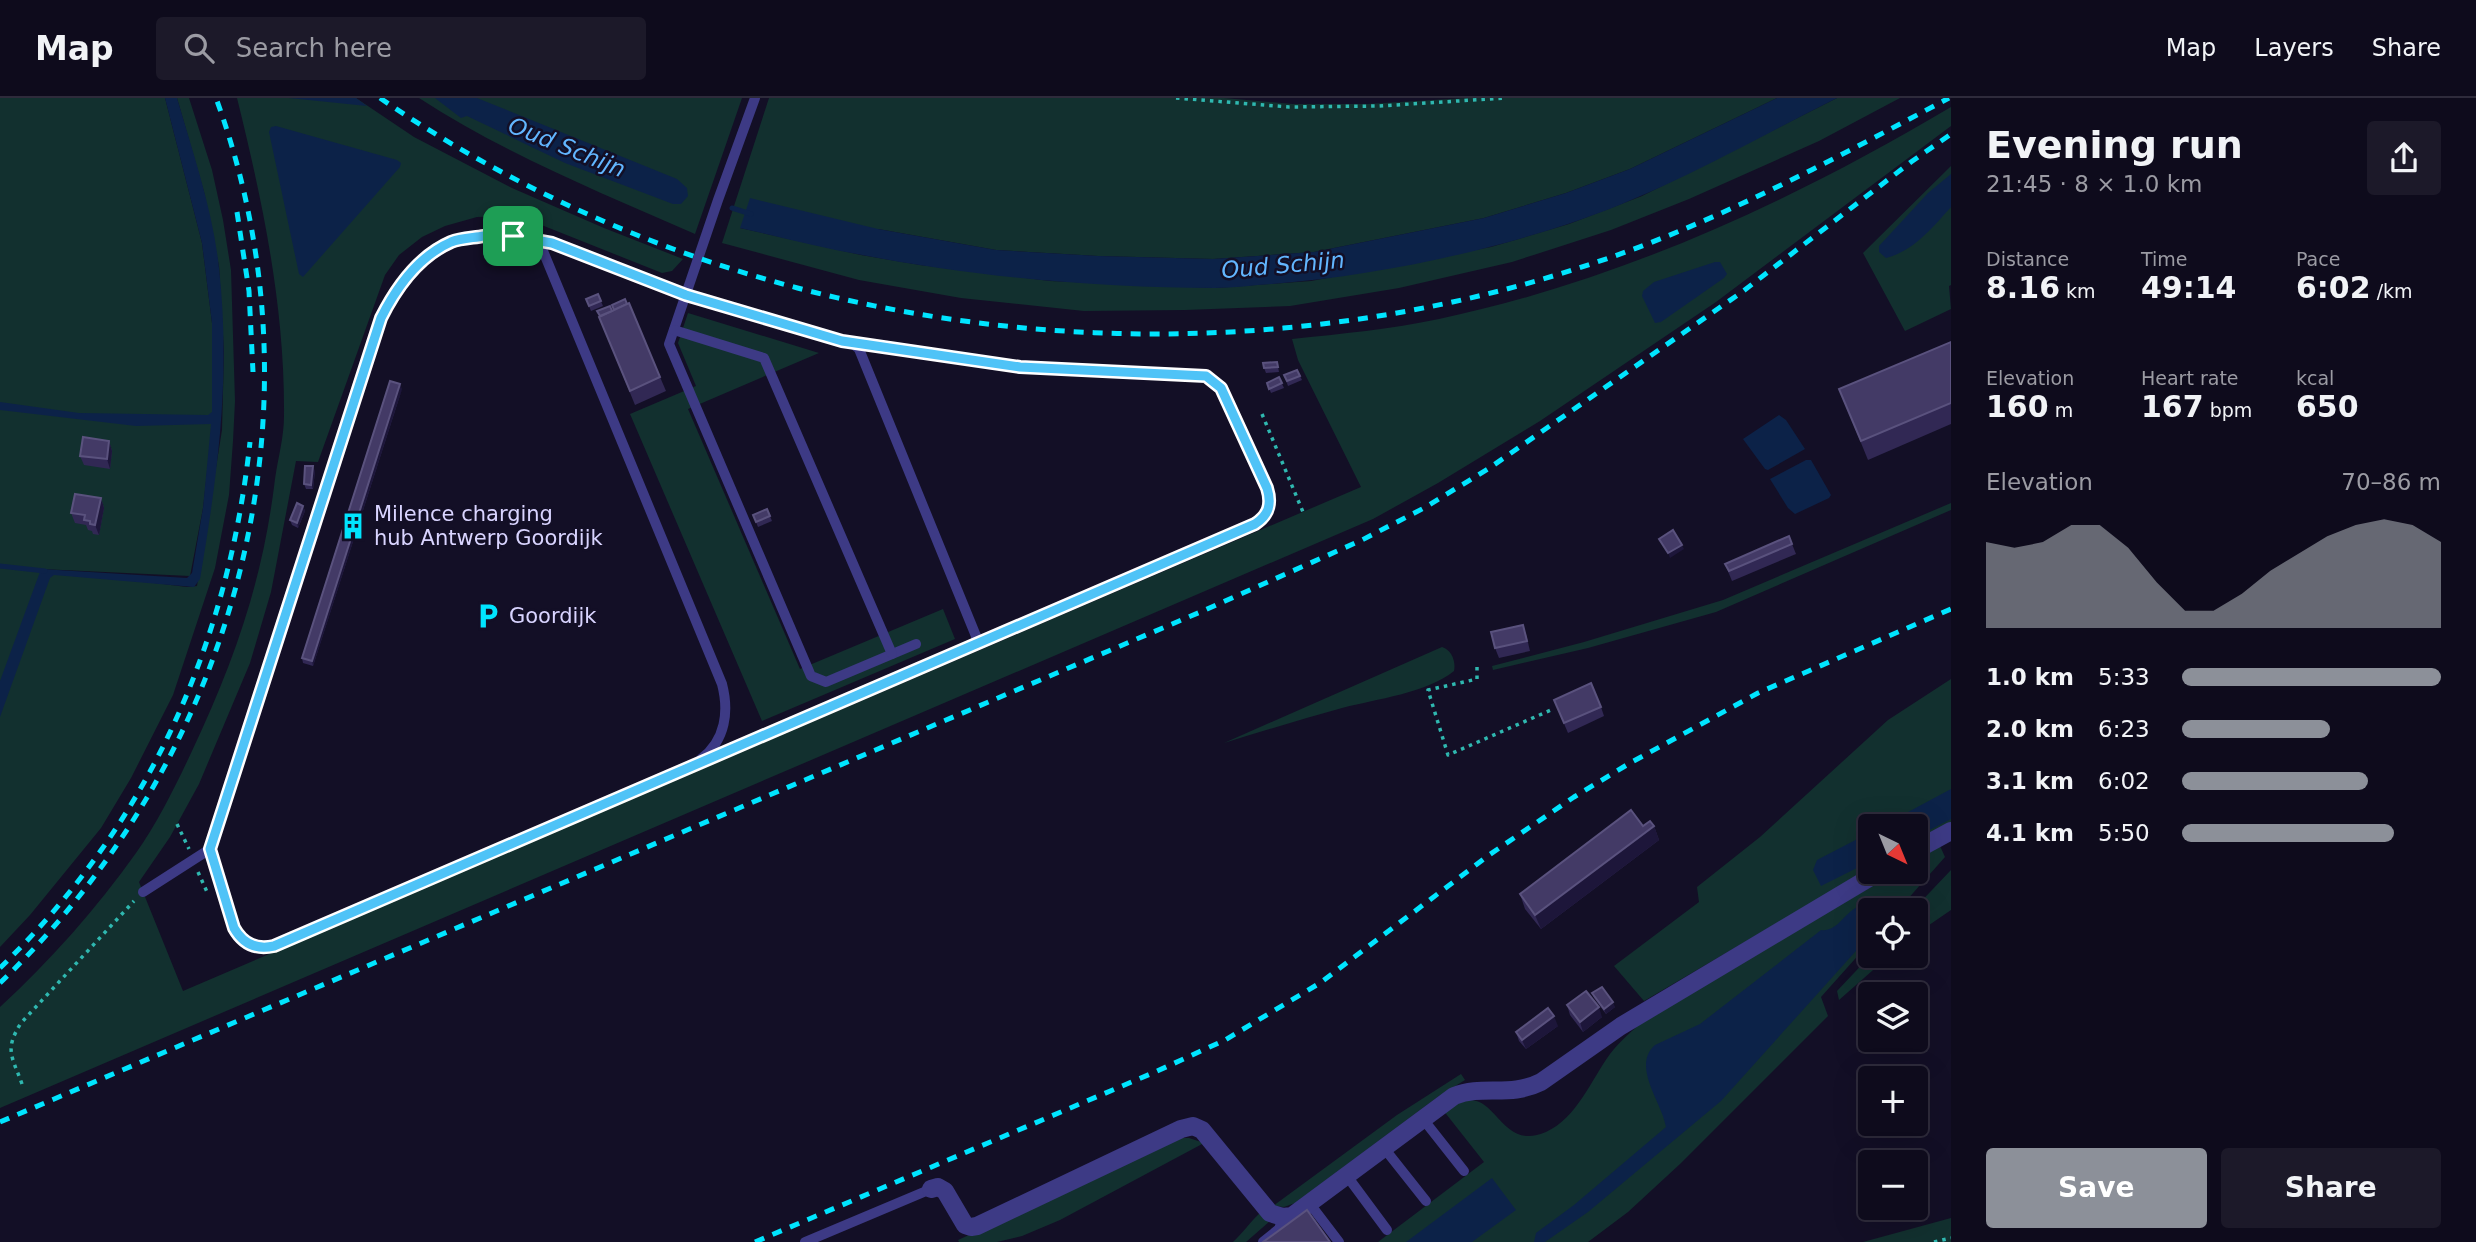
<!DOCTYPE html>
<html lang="en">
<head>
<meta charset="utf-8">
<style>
	:root { --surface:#0e0b1c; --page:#1c1929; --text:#f1f3f6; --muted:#9b9ba3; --line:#2e2b3b; --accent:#8c9099 }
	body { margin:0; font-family:"DejaVu Sans",sans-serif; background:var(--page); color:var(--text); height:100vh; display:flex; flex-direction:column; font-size:26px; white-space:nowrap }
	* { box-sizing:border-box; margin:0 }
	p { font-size:23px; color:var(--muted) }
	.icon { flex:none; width:38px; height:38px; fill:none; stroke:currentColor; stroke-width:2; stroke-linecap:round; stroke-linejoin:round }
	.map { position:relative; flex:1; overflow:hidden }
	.side { display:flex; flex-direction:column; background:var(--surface); width:525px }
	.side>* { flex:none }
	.needle { width:46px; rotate:137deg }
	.tools { position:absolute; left:1858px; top:716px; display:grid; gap:14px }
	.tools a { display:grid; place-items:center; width:70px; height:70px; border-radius:7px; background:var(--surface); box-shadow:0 7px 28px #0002,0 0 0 2px var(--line); font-size:35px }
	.pin { position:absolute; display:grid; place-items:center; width:60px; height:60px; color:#fff; margin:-30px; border-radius:14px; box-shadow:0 4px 10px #0006 }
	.round { display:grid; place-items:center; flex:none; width:74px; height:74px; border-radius:7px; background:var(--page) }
	.summary { display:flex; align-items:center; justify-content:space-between; height:119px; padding:0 35px }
	h1 { font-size:38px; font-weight:600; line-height:52px }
	.figures { display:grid; grid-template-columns:repeat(3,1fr); gap:10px; height:119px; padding:7px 35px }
	.figures div { display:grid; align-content:center }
	.figures b { font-size:30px; font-weight:600 }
	.figures small { font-size:19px; font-weight:400 }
	.figures p { font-size:19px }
	.chart { height:196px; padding:14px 35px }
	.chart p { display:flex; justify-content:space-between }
	.chart svg { width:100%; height:126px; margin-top:7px; fill:var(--accent); opacity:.7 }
	.cta { display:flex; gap:14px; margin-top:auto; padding:14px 35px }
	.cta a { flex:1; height:80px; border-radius:7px; background:var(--accent); color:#fff; font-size:28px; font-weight:600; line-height:80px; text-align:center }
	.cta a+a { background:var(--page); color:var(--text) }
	ul { padding:0 35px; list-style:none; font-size:23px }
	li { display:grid; grid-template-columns:112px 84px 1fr; align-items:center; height:52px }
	li i { height:18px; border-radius:9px; background:var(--accent) }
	header { display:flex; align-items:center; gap:42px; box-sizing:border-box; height:98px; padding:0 35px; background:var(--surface); border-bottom:2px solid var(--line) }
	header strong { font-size:33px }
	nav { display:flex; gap:38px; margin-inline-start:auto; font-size:24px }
	.search { width:490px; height:63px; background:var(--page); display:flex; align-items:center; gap:18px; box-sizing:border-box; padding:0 24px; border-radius:7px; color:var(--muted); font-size:26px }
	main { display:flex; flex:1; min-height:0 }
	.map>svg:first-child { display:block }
	.green { fill:#12302f }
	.water { fill:#0c2248 }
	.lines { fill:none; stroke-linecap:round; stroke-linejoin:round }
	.stream { stroke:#0c2248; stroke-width:5 }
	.path { stroke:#2fb8b0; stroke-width:3.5; stroke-dasharray:3.5 5; stroke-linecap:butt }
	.lane { stroke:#3d3a85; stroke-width:10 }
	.street { stroke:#3d3a85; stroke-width:18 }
	.rail { stroke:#00e5ff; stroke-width:5; stroke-dasharray:10 9; stroke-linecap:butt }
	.wall { fill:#312854 }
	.shaded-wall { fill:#1d163a }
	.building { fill:#433a66; stroke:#5a527e; stroke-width:2 }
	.route-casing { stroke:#fff; stroke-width:14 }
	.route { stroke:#4fc3f7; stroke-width:9 }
	.labels { text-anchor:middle; stroke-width:5; stroke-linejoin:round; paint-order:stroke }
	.poi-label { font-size:21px; fill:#d9d4ff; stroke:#130f26; text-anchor:start }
	.water-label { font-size:23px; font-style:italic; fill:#62b6ff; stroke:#130f26 }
</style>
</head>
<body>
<header>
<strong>Map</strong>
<div class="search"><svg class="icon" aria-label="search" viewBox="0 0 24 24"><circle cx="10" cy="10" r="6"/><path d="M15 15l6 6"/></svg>Search here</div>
<nav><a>Map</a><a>Layers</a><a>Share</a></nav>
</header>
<main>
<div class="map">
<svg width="1951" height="1144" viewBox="0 0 1951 1144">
	<rect width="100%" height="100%" fill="#130f26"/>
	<!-- green -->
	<g class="green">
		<path d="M0,0H165L202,145L212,225V330L203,410L190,478L41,471L187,489L197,488L222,332L224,254L219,168L204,94L177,0H189L212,72L223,122L231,172L235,303L233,343L229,397L215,470L173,597L131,680L101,730L30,817L0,849Z"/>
		<path d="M237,0H356L414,39L512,90L604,130L683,161L672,173L662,175L544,128L509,118L477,119L445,128L422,139L399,157L385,177L318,364L296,363L271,494L250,565L199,686L170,739L139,784L183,893L1361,389L1298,262L1292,241C1341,236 1391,231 1439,221C1619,183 1793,103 1951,9V28L1716,204L1540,323L1438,385L1373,421L0,1010V909C50,863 97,810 136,755C158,724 176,687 192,653C235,561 263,482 275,381C278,360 284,339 284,318C285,210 263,105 237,0Z"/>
		<path d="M419,0H742L695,136C601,95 505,56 419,0Z"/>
		<path d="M769,0H1224L1293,6H1367L1466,0H1777L1630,71L1566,95L1484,120L1314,154L1213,161L1098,158L996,152L878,131L740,130L861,157L920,167L1050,183L1216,190L1311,183L1491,149L1569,126L1642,98L1837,0H1900L1819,43L1689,101L1611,132L1512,164L1399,190L1290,208L1185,212L1084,213L961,200L859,182L722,145Z"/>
		<path d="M1951,68V187L1949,188L1951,211L1905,233L1863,155Z"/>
		<path d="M688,215L819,255L688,311L800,571L943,511L955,541L762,623L630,316L696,288L678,245Z"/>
		<path d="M1951,405V412L1716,514L1588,550L1493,572L1492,568L1584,544L1723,502Z"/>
		<path d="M1442,549C1452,552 1456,564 1454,573C1427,595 1376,601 1342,610C1302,621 1263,633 1224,645Z"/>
		<path d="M1951,581V726L1916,744V728H1871V770L1644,903L1614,868L1699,804L1697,789L1760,739L1888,622Z"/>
		<path d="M1940,748L1945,759L1898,812H1871V843L1821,899L1828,918L1680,1066L1628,1114L1588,1144H1378L1484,1064L1443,1012C1451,1009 1460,1002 1468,1002C1497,999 1503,1053 1546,1034C1577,1020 1591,982 1610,956C1620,943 1632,933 1644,922L1896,774H1916V762Z"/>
		<path d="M1951,772V812L1916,836V812H1913Z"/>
		<path d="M1871,857L1889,858L1839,902L1837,893Z"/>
		<path d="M1461,976L1465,982L1439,998L1295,1105L1284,1109L1273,1108L1397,1017Z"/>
		<path d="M1180,1040H1189L1204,1045L1060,1122L1022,1138L997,1144H959L958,1142Z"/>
		<path d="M1260,1115L1270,1123L1246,1144H1233C1243,1135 1249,1125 1260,1115Z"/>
		<path d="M1951,1120V1144H1863Z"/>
	</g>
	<!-- water -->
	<g class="water">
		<path d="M165,0H177C193,55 213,113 219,170C231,280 218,374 200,481L194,489L54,477L50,480L0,619V583L41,471L187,480L192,475L203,410L211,326L136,328L0,312V304L79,315L208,317L212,314V225L202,145Z"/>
		<path d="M289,0H356L367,8Z"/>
		<path d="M435,0H477L677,81L687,90L688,98L681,106H673L565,65L467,18L461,20Z"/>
		<path d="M1777,0H1837C1749,44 1662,95 1568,126C1473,157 1372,178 1272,186C1253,187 1234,190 1215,190C1099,190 976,179 862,157C821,150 780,139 740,130L750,100L878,131L996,152L1098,158L1213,161L1314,154L1484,120L1566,95L1630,71Z"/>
		<path d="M276,28L397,62L401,65L400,69L303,179L299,176L269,34L271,29Z"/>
		<path d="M1951,76V109C1933,129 1914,153 1886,160L1879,154V148L1928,95Z"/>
		<path d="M1715,164H1720L1727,176L1724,180L1661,224L1655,225L1642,198L1643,193L1654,184Z"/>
		<path d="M1779,317L1786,322L1805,351L1768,372L1765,371L1743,341Z"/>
		<path d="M1806,362H1811L1831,397L1829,400L1795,416L1788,410L1770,381Z"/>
		<path d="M1951,691V721L1916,739V728H1882Z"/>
		<path d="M1871,734V763L1821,788L1813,772L1817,762Z"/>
		<path d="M1870,804L1880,812H1871V834L1864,844L1721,1003L1588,1114L1545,1144H1534L1536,1135L1574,1107L1666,1029C1662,1004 1631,968 1655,947L1700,926L1816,836L1821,832C1836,834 1843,818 1854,811C1859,807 1865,806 1870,804Z"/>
		<path d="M1492,1080L1516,1112L1472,1144H1406Z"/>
	</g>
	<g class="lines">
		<!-- stream -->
		<g class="stream">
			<path d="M732,110L751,116"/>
			<path d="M0,468L45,473"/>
		</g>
		<!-- path -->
		<g class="path">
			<path d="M1176,0L1289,9L1379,8L1505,0"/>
			<path d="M1262,316L1303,414"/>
			<path d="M1477,569V581L1428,592L1448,657L1551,612"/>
			<path d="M177,726L189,751"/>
			<path d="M198,774L208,796"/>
			<path d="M22,986C12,958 4,952 21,925L134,803"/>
			<path d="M1934,1144L1951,1140"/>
		</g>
		<!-- lane -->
		<g class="lane">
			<path d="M755,0L718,102L669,246L811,578L826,584L916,546"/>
			<path d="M483,137L513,138L552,145L686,197L842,243L1020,269L1206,278L1221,290L1267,390C1272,406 1269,417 1255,426L274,848C256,852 243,847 234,830L210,751L381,220C396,190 419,158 451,144C461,140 473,140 483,137Z"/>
			<path d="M535,142L543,153L722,586C729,613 726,642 701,661"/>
			<path d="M674,232L764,260L892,556"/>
			<path d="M852,245L859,251L976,538V543L972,548"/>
			<path d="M143,794L210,751"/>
			<path d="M1423,1021L1464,1073"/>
			<path d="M1384,1050L1426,1103"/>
			<path d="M1347,1078L1387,1132"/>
			<path d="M1310,1106L1339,1144"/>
			<path d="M805,1144L931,1091"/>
			<path d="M1263,1144L1279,1131L1283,1119"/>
		</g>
		<!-- street -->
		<g class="street">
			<path d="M1916,752L1951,733"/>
			<path d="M931,1091L938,1089L945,1093L965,1127L971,1129L977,1128L1181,1031L1193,1028L1202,1032L1270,1115L1283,1119L1292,1118L1454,998C1484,986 1509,1000 1541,984L1621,928L1879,774"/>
		</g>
		<!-- rail -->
		<g class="rail">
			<path d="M380,0C731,241 1191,300 1594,165C1718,124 1834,61 1949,0"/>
			<path d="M237,114L249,193L253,274"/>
			<path d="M0,870C148,727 228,547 250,344"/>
			<path d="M0,885C237,658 330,312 216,0"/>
			<path d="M0,1024L1205,512L1362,442L1424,410L1488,371L1742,194L1911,64L1951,36"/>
			<path d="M755,1144L1155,974L1225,942L1320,885L1489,757L1574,699L1630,665L1758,595L1951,511"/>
		</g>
	</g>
	<!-- wall -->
	<g class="wall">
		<path d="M598,196L603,208L591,213L586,201Z"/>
		<path d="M612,213L660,279L666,293L635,307L599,219Z"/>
		<path d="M1951,244V326L1868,362L1839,291Z"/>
		<path d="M1277,264L1279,274L1266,275L1264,270Z"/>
		<path d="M1297,272L1302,282L1288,288L1284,277Z"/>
		<path d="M1279,279L1284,290L1271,295L1267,285Z"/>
		<path d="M402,291L313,568L303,565L302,560Z"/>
		<path d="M109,343L112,353L110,371L84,367L80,358Z"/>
		<path d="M315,373L313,391H306L304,386Z"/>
		<path d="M101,400L104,410L99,437L93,436L92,433L88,432L86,427L75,425L71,415Z"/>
		<path d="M303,408L305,413L298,430L292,427L290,422Z"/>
		<path d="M767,411L772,423L758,429L753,417Z"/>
		<path d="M1792,446L1796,456L1732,483L1725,466Z"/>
		<path d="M1526,536L1530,553L1499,560L1495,550Z"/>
		<path d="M1554,602L1601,609L1604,618L1568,635Z"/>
		<path d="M1654,728L1659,742L1541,831L1525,811L1520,796Z"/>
		<path d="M1592,895L1615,909L1606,916L1594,900Z"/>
		<path d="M1567,907L1602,919L1583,934L1570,917Z"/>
		<path d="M1558,928L1526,951L1519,943L1516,934Z"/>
	</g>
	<!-- shaded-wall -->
	<g class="shaded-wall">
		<path d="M400,286L402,291L313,568L312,563Z"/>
		<path d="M109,343L112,353L110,371L107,361Z"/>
		<path d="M313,368L315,373L313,391L311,387Z"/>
		<path d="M101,400L104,410L99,437L95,427Z"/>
		<path d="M303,408L305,413L298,430L297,425Z"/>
		<path d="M1682,447L1684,451L1670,460L1668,455Z"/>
		<path d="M1654,728L1659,742L1541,831L1535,817Z"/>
		<path d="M1613,904L1615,909L1606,916L1604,911Z"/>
		<path d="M1599,909L1602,919L1583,934L1580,924Z"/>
		<path d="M1554,918L1558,928L1526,951L1522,942Z"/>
	</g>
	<!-- building -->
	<g class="building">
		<path d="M598,196L601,203L589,208L586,201Z"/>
		<path d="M625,201L627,206L614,212L612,207Z"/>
		<path d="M629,205L660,279L630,293L599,219Z"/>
		<path d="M610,208L612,213L600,218L597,213Z"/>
		<path d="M1951,244V305L1861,343L1839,291Z"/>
		<path d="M1277,264L1278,269L1264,270L1263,265Z"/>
		<path d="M1297,272L1300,278L1287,283L1284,277Z"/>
		<path d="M1279,279L1282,285L1269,291L1267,285Z"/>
		<path d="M390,283L400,286L312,563L302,560Z"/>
		<path d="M83,339L109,343L107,361L80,358Z"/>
		<path d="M305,368H313L311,387L304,386Z"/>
		<path d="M75,396L101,400L95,427L90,426V423L84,422L85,417L71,415Z"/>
		<path d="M297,405L303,408L297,425L290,422Z"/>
		<path d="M767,411L770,418L756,424L753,417Z"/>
		<path d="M1673,432L1682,447L1668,455L1659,441Z"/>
		<path d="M1789,438L1792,446L1729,473L1725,466Z"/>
		<path d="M1523,527L1527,543L1495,550L1491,534Z"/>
		<path d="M1591,585L1601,609L1564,625L1554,602Z"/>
		<path d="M1631,712L1643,728L1650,723L1654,728L1535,817L1520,796Z"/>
		<path d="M1602,889L1613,904L1604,911L1592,895Z"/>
		<path d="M1586,893L1599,909L1580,924L1567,907Z"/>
		<path d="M1548,910L1554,918L1522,942L1516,934Z"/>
		<path d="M1307,1112L1330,1144H1263Z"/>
	</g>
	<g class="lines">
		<!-- route casing -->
		<g class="route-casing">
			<path id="route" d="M484,138H513L552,145L686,197L842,243L1020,269L1206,278L1221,290L1267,390C1272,406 1269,417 1255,426L274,848C256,852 243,846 234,830L210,751L381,220C396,190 419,158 451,144C461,140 473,140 484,138Z"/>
		</g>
		<!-- route -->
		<use href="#route" class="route"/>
	</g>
	<!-- icons -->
	<defs>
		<g id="building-bare" transform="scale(2.1)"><path d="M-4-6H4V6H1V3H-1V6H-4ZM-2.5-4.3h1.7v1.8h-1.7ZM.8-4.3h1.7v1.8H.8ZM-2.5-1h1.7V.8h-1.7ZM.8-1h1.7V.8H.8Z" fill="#00e5ff" stroke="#130f26" stroke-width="2.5" paint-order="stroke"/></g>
		<g id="parking-bare" transform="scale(2.1)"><path d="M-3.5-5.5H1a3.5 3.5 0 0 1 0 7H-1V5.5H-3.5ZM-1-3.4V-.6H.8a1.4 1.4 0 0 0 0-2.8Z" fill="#00e5ff" stroke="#130f26" stroke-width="2.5" paint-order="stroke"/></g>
	</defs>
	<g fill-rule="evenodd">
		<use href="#building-bare" x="353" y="428"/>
		<use href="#parking-bare" x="488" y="518"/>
	</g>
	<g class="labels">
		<!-- poi labels -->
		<g class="poi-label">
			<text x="374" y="423">Milence charging<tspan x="374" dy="24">hub Antwerp Goordijk</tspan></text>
			<text x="509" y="525">Goordijk</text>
		</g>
		<!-- water labels -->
		<g class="water-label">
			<text transform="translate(567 49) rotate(22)" y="8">Oud Schijn</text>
			<text transform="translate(1283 167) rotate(-5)" y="8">Oud Schijn</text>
		</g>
	</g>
</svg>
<div class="tools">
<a><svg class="needle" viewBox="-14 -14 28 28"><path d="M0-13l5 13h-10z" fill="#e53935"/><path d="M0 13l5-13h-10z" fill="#9b9ba3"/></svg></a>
<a><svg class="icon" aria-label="locate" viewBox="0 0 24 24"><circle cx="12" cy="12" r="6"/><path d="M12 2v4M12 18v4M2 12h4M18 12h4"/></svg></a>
<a><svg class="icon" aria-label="layers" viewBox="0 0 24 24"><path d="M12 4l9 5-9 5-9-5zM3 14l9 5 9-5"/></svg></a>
<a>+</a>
<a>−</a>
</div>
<div class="pin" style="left:513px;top:138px;background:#1e9e55"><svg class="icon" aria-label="arrive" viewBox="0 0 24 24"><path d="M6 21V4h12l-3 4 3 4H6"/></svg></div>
</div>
<section class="side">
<div class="summary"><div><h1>Evening run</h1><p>21:45 · 8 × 1.0 km</p></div><a class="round"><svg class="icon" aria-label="share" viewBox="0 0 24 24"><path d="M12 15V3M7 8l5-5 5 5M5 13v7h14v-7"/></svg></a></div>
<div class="figures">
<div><p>Distance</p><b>8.16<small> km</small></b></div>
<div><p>Time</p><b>49:14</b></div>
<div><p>Pace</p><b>6:02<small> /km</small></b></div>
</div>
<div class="figures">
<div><p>Elevation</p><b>160<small> m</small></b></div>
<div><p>Heart rate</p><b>167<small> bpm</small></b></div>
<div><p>kcal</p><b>650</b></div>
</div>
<div class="chart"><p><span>Elevation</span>70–86 m</p>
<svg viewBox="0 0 160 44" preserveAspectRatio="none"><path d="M0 44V14L10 16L20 14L30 8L40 8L50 16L60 28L70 38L80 38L90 32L100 24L110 18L120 12L130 8L140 6L150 8L160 14V44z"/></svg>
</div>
<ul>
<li><b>1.0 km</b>5:33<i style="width:100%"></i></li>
<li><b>2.0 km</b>6:23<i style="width:57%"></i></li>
<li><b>3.1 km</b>6:02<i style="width:72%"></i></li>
<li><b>4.1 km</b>5:50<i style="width:82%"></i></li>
</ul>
<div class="cta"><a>Save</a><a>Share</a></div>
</section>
</main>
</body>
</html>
